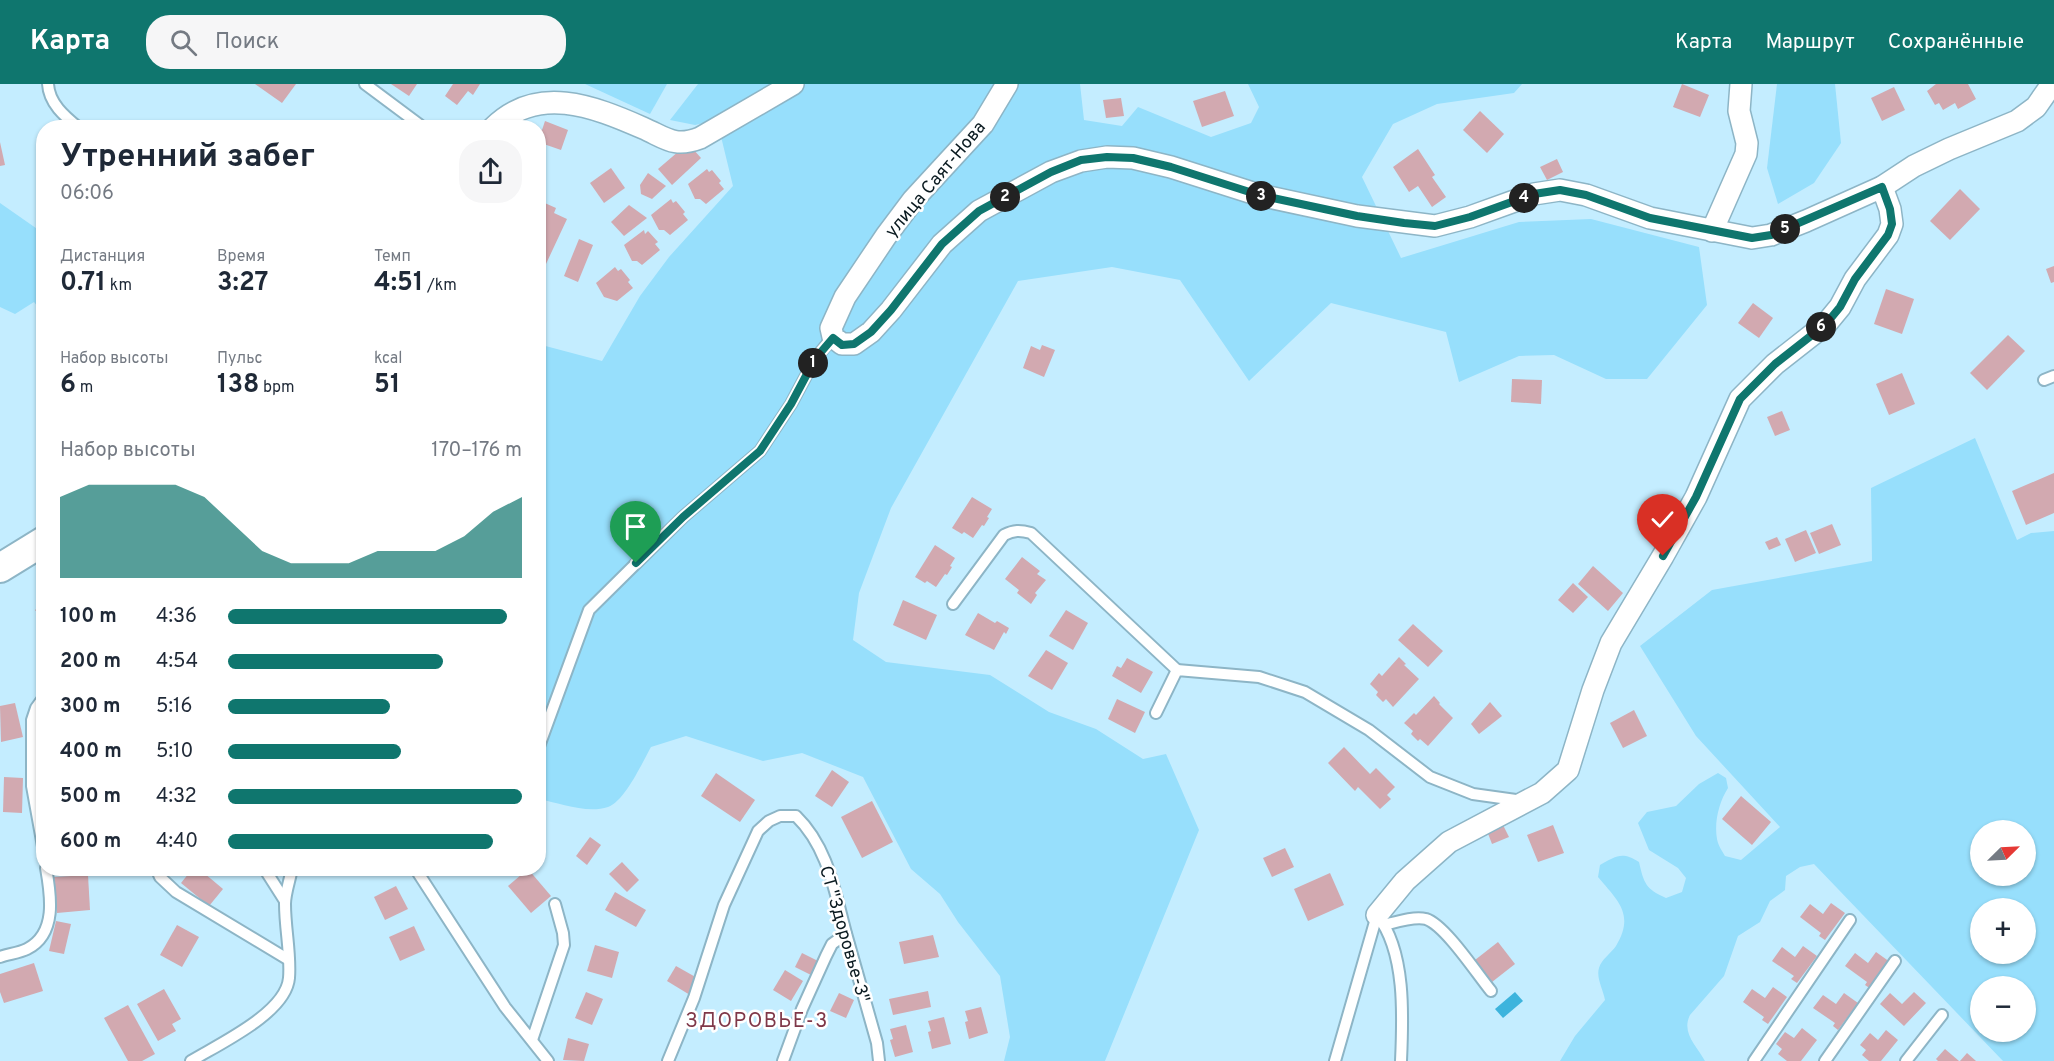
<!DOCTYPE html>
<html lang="ru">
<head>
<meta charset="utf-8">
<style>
	:root { --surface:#fff; --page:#f6f6f7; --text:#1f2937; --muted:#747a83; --accent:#0f766e }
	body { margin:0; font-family:Overpass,sans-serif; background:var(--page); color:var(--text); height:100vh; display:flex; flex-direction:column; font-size:22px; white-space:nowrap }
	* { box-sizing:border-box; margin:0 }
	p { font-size:20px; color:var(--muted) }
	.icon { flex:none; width:33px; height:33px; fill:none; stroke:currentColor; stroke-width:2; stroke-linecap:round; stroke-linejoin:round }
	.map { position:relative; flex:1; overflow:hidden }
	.panel { position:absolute; left:36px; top:36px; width:510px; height:756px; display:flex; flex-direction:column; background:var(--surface); border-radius:24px; box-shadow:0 2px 4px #0004 }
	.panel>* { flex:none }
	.needle { width:39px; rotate:66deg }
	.controls { position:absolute; left:1970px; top:736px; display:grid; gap:12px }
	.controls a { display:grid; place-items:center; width:66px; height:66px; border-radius:50%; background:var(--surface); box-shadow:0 2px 4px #0004; font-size:30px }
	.pin { position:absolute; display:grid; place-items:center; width:51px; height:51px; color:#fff; margin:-62px -26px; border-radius:50% 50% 50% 0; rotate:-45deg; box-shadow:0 0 6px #0007 }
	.pin .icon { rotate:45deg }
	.km { position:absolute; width:30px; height:30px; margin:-15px; border-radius:50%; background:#222; color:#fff; font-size:16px; line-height:30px; text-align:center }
	.round { display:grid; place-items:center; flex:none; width:63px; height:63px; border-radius:24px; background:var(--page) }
	.overview { display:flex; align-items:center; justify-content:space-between; height:102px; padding:0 24px }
	h1 { font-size:33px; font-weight:700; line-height:45px }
	.figures { display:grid; grid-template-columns:repeat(3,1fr); gap:9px; height:102px; padding:6px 24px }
	.figures div { display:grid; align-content:center }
	.figures b { font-size:26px; font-weight:700 }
	.figures small { font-size:16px; font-weight:400 }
	.figures p { font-size:16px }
	.chart { height:168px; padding:12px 24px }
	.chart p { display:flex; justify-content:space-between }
	.chart svg { width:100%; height:108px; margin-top:6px; fill:var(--accent); opacity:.7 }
	ul { padding:0 24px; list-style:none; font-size:20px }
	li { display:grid; grid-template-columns:96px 72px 1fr; align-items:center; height:45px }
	li i { height:15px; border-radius:8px; background:var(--accent) }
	header { display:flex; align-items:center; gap:36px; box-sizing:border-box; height:84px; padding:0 30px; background:var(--accent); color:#fff }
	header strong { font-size:28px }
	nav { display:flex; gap:33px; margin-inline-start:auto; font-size:21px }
	.search { width:420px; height:54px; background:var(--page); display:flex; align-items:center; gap:15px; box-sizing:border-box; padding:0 21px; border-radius:24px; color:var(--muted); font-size:22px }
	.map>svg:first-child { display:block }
	.green { fill:#97dffc; fill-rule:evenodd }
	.water { fill:#3db4dd }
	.building { fill:#d2a9b0 }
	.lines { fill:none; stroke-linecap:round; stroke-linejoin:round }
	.lane-casing { stroke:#8db5c6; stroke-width:14 }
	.street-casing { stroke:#8db5c6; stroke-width:24 }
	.secondary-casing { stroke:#8db5c6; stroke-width:32 }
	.lane { stroke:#fff; stroke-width:10 }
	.street { stroke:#fff; stroke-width:21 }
	.secondary { stroke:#fff; stroke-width:28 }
	.route-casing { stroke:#fff; stroke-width:12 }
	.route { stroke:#0f766e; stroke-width:8 }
	.labels { text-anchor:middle; stroke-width:5; stroke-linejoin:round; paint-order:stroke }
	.street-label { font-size:18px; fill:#0a1a20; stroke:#fff }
	.neighbourhood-label { font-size:20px; letter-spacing:1.5px; fill:#7f3849; stroke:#fff }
</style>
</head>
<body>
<header>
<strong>Карта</strong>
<div class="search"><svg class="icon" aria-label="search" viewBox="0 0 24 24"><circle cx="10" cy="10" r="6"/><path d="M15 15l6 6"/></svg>Поиск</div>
<nav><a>Карта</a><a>Маршрут</a><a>Сохранённые</a></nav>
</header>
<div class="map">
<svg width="2054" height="977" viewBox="0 0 2054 977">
	<rect width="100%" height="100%" fill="#c4edff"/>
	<!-- green -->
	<g class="green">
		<path d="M585,0H667L650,30Z"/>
		<path d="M698,0H1080L1084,36L1122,42L1138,23L1211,53L1251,39L1259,23L1248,0H1522L1514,9L1437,20L1393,40L1362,93L1401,174L1519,138L1591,135L1699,163L1707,221L1647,295H1606L1554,271L1519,272L1459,298L1446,248L1331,219L1249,297L1180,196L1112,183L1018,197L891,424L859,509L853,556L886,578L990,591L1049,628L1096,645L1143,675L1166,670L1199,746L1105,977H1004L1010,953L1000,892L958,838L940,810L911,785L863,693L802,669L763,677L686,652L651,663C642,679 625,717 608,723C587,730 559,719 539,715L538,260L602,277L640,212L669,173L733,102L717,36L695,41L670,36Z"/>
		<path d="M1777,0H1835L1841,59L1814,99L1778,120L1767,84Z"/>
		<path d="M0,119L43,149V229L34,218L15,230L0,223Z"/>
		<path d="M1975,354L2017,456L2031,449L2054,447V977H2003L1814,780L1800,783L1786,792L1785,806L1770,817L1760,838L1738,852L1724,892L1690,931C1681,949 1697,962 1705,977H1560L1575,952L1605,916C1603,905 1596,894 1599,884C1601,876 1611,869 1616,862C1635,830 1618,817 1598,793L1600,781C1616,772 1622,767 1639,778C1644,800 1646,805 1666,814L1682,808L1686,794L1678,784L1649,766L1638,739L1647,728L1676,722L1699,700L1718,689L1726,694L1728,704C1719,718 1714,738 1717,755C1718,761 1722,767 1725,772L1741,776L1780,743L1696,652L1640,562L1712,506L1872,477L1871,404ZM1980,747H2025V792H1980ZM1980,825H2025V870H1980ZM1980,903H2025V948H1980Z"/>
	</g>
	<!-- water -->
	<path class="water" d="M1515,908L1523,917L1503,934L1495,925Z"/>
	<!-- building -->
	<g class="building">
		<path d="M255,0H296L282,19Z"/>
		<path d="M391,0H417L409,12Z"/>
		<path d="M453,0H480L473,11L468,7L457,21L445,12Z"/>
		<path d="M1682,0L1709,11L1700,33L1673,23Z"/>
		<path d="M1936,0H1968L1976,15L1958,25L1955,19L1943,26L1939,19L1935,21L1927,7Z"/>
		<path d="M1894,3L1905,26L1882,37L1871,14Z"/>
		<path d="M1225,7L1234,32L1202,43L1193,17Z"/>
		<path d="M1121,14L1124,32L1106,34L1103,16Z"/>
		<path d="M1480,27L1504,50L1487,69L1463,46Z"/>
		<path d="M545,37L568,46L561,66L538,58V45L542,46Z"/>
		<path d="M0,58L5,81L0,82Z"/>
		<path d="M693,65L701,74L672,101L658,85L679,67L682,70L686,67Z"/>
		<path d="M1418,65L1435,91L1432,93L1446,113L1432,123L1418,102L1409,108L1393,83Z"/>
		<path d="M1557,75L1563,88L1547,96L1540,83Z"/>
		<path d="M611,84L625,104L604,119L590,99Z"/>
		<path d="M707,85L709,88L712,86L721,97L719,99L724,105L706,120L700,115H695L688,100Z"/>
		<path d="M648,89L666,102L652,115L641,110L640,101Z"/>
		<path d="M1960,105L1980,125L1950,156L1930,137Z"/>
		<path d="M671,115L673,119L676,117L685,128L683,130L688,136L670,151L664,146H659L651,131Z"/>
		<path d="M538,116L556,124L554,129L567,135L546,180L538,176Z"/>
		<path d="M629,121L647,134L624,152L611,138Z"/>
		<path d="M644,146L645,150L648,147L658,158L655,160L660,166L642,181L637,177H632L624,161Z"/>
		<path d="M579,155L593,161L578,198L564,192Z"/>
		<path d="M2054,182V198L2051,199L2046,185Z"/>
		<path d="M615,183L618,187L621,185L630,196L628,198L633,204L617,217L604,213L596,199Z"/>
		<path d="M1886,205L1914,215L1902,250L1874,240Z"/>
		<path d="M1753,219L1773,234L1759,254L1738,239Z"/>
		<path d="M2008,251L2025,267L1987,306L1970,289Z"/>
		<path d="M1042,261L1055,266L1044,293L1023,284L1031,262L1040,266Z"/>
		<path d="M1902,289L1915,320L1889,331L1876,300Z"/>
		<path d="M1512,295L1542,296L1541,320L1511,318Z"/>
		<path d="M1782,327L1790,346L1775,352L1767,333Z"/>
		<path d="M2054,389V429L2026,441L2012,407Z"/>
		<path d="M972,413L992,425L987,433L989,434L984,442L982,441L973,454L964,448L962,450L952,444Z"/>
		<path d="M1832,440L1841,461L1819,470L1810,449Z"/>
		<path d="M1806,446L1816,469L1795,478L1785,455Z"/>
		<path d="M1777,453L1781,461L1769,466L1765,458Z"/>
		<path d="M935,461L955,474L950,482L952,483L947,491L945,490L936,503L927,497L925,499L915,493Z"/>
		<path d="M1022,473L1040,487L1037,490L1046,496L1035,509L1037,511L1031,520L1017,509L1019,506L1005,495Z"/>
		<path d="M1593,482L1623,509L1608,527L1578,500Z"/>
		<path d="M1573,499L1588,513L1573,529L1558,516Z"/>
		<path d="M903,516L937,531L926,556L893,541Z"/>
		<path d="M44,519V536L35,526Z"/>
		<path d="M1066,526L1088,539L1073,566L1049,552Z"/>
		<path d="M978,529L995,539L997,537L1009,544L1006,550L1004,548L994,566L965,551Z"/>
		<path d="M1413,540L1443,567L1428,583L1398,556Z"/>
		<path d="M1046,566L1068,579L1052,606L1028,592Z"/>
		<path d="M1399,573L1406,580L1404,581L1419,595L1393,623L1386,615L1383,618L1376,611L1378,608L1370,600L1379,589L1382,592Z"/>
		<path d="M1127,574L1153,588L1141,609L1112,592L1117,582L1121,584Z"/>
		<path d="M1434,612L1440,619L1439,620L1453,634L1428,662L1420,655L1418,657L1411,650L1413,647L1404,639L1414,629L1416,631Z"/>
		<path d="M1117,615L1145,628L1135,649L1108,635Z"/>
		<path d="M1490,618L1502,632L1479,650L1471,640Z"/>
		<path d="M15,619L23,653L1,658L0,622Z"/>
		<path d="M1634,626L1647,652L1623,664L1610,639Z"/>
		<path d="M1344,663L1370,690L1376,684L1395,703L1387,711L1391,715L1380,725L1358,703L1355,707L1328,679Z"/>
		<path d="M37,677H44V709H39Z"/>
		<path d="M832,686L849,698L832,723L815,712Z"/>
		<path d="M716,689L755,716L740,738L701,712Z"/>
		<path d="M4,693L23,694L22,729L3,728Z"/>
		<path d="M1741,712L1771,738L1752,761L1722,735Z"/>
		<path d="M872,717L893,758L862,774L841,733Z"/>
		<path d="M1503,741L1509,753L1492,760L1487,747Z"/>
		<path d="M1553,741L1564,769L1538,778L1527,751Z"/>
		<path d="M590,753L601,761L587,781L576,772Z"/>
		<path d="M1285,764L1294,783L1272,793L1263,774Z"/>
		<path d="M622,778L639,796L627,808L609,790Z"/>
		<path d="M193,784H198L223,805L209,822L181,799Z"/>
		<path d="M528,785L551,812L531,829L508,802Z"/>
		<path d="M1330,789L1344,821L1308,837L1294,805Z"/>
		<path d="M88,791L90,826L57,829L54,793Z"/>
		<path d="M396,802L408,825L385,836L374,813Z"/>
		<path d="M615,808L646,826L636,843L605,826Z"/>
		<path d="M1831,819L1845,829L1825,856L1819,852L1821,849L1800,833L1810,820L1823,830Z"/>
		<path d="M56,837L71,840L64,870L49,867Z"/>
		<path d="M177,841L199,853L182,883L160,871Z"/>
		<path d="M414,842L425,866L400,877L389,853Z"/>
		<path d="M933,851L939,873L904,880L899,858Z"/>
		<path d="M1498,858L1515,880L1492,898L1475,876Z"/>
		<path d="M595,861L619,868L612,894L587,887Z"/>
		<path d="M1803,862L1817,872L1797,899L1791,895L1794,892L1772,877L1782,863L1795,873Z"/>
		<path d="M1876,868L1890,878L1871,905L1865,901L1867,898L1845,882L1855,869L1868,879Z"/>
		<path d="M802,869L818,877L811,891L795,883Z"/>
		<path d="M34,879L43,907L4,919L0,908V890Z"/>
		<path d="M676,882L699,895L690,911L667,897Z"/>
		<path d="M785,886L803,897L791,917L773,906Z"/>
		<path d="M1773,903L1787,913L1768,940L1762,936L1764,933L1743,918L1752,905L1765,914Z"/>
		<path d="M164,905L181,935L172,940L176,947L158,957L137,920Z"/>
		<path d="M928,907L931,923L893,931L889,915Z"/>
		<path d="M586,908L603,915L592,941L575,934Z"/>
		<path d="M1914,908L1926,919L1904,942L1880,920L1890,909L1902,920Z"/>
		<path d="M839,909L854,916L846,934L830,927Z"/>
		<path d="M1844,909L1858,919L1838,946L1833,942L1835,939L1813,924L1823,911L1836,920Z"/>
		<path d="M128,921L155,970L142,977H128L104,934Z"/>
		<path d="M981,923L988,949L969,955L965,938L968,937L965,927Z"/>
		<path d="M944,933L951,960L932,965L928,948L931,947L928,937Z"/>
		<path d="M906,941L913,968L895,973L890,956L893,955L890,945Z"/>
		<path d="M1802,944L1817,956L1801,977H1787L1778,970L1782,965L1776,960L1785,948L1794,954Z"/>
		<path d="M1886,946L1898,956L1881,977H1869L1862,971L1866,966L1860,961L1870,949L1878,956Z"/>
		<path d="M568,954L589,960L584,977L563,976Z"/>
		<path d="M1945,965L1959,977H1938L1936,975Z"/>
		<path d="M1967,969L1976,977H1960Z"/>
	</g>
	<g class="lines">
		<!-- lane casing -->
		<g class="lane-casing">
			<g id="lane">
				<path d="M48,0C49,19 64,32 79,44"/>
				<path d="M365,0L424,44"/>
				<path d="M2044,296L2054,292"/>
				<path d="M953,520L1004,451C1014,446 1020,446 1031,449L1177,586"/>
				<path d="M44,613L36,624L32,636V702L44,768"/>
				<path d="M1156,629L1177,586L1259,593L1305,608L1369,646L1430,693L1473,710L1523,717"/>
				<path d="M538,665L589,526L683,433L760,367L791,320L815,275L833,253"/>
				<path d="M156,784L160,793L176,808L289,876"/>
				<path d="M264,784L285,817"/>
				<path d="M415,784L505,923L548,977"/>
				<path d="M1377,831C1406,867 1403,933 1401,977"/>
				<path d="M1384,841C1396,838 1414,832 1426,835C1445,841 1477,890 1491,907"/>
				<path d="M0,873C8,870 19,869 27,865C57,850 51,812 46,784"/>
				<path d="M532,956L564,861L563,849L555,820"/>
				<path d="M191,977C219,960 286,929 289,894C291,870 285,845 285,820C285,809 290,796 292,784"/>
				<path d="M668,977L694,914L724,821L758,747L769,737L780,732H796C829,764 835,810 847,853C857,888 867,923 877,959L879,977"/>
				<path d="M783,977L802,925L826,872L832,860L846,850"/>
				<path d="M1335,977L1377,831"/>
				<path d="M1754,977L1850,836"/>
				<path d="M1825,977L1895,877"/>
				<path d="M1906,977L1942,931"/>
			</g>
		</g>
		<!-- street casing -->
		<g class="street-casing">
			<g id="street">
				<path d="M1007,0L983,40L913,116L886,152L845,213L831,244L833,253L842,260H854L871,248L891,226L942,160L979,127L1051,88L1081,77L1107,73L1133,74L1171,83L1259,111L1357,132L1435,142L1470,133L1534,110L1560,106L1586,111L1650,134L1752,154L1771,151L1806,137L1882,103L1914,82L1949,65L2017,37L2036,23L2052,0"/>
				<path d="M493,44C537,0 593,22 643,44C666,54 674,64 700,54L793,0"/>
				<path d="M1712,147L1746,70L1747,59L1739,27L1741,0"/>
				<path d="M1377,831L1405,797L1449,758L1542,709L1568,686L1593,606L1611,559L1663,472L1696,413L1740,315L1775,280L1826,240L1840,223L1855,195L1888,151L1892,140L1890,125L1882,103"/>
			</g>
		</g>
		<!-- secondary casing -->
		<g class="secondary-casing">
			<path id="secondary" d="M0,484L44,457"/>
		</g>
		<!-- lane -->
		<use href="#lane" class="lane"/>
		<!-- street -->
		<use href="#street" class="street"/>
		<!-- secondary -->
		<use href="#secondary" class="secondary"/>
	</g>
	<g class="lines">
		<!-- route casing -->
		<g class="route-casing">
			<path id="route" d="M636,479L683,433L760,367L791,320L815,275L833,254L842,261L854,260L871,248L891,226L942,160L979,127L1051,88L1081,76L1107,73L1133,74L1171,83L1259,111L1357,132L1404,139L1435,142L1470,133L1534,110L1560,106L1586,111L1650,134L1752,154L1771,151L1882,103L1890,125L1892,140L1888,151L1855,195L1840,223L1826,240L1775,280L1740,315L1696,413L1663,472"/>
		</g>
		<!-- route -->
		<use href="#route" class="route"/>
	</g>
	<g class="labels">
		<!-- street labels -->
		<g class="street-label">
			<text transform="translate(935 95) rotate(-50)" y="6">улица Саят-Нова</text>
			<text transform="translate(845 850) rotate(74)" y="6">СТ "Здоровье-3"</text>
		</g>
		<!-- neighbourhood labels -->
		<g class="neighbourhood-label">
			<text x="757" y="943">ЗДОРОВЬЕ-3</text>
		</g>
	</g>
</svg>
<div class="controls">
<a><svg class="needle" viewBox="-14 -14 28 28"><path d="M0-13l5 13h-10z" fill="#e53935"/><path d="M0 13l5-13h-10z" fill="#747a83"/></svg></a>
<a>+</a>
<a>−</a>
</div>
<div class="pin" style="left:636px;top:479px;background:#1e9e55"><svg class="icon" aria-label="arrive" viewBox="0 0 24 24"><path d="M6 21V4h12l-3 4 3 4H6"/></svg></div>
<div class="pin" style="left:1663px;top:472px;background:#d93025"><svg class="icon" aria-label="check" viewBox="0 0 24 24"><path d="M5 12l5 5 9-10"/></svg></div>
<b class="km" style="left:813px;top:279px">1</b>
<b class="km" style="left:1005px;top:113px">2</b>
<b class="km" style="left:1261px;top:112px">3</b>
<b class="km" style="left:1524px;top:114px">4</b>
<b class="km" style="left:1785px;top:145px">5</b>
<b class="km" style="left:1821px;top:243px">6</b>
<section class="panel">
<div class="overview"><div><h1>Утренний забег</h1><p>06:06</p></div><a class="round"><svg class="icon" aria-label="share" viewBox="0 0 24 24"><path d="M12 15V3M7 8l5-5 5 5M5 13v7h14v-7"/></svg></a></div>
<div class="figures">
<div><p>Дистанция</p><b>0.71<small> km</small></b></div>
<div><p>Время</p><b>3:27</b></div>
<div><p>Темп</p><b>4:51<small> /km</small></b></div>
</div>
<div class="figures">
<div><p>Набор высоты</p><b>6<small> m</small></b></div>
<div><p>Пульс</p><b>138<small> bpm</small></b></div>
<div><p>kcal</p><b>51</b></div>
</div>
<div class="chart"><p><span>Набор высоты</span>170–176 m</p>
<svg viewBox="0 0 160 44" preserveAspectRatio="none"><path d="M0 44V11L10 6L20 6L30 6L40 6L50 11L60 22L70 33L80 38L90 38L100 38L110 33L120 33L130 33L140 27L150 17L160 11V44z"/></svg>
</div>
<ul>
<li><b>100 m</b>4:36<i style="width:95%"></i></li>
<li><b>200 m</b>4:54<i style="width:73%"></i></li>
<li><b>300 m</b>5:16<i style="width:55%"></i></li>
<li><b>400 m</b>5:10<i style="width:59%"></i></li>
<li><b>500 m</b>4:32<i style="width:100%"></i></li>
<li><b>600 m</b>4:40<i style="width:90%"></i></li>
</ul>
</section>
</div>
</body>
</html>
